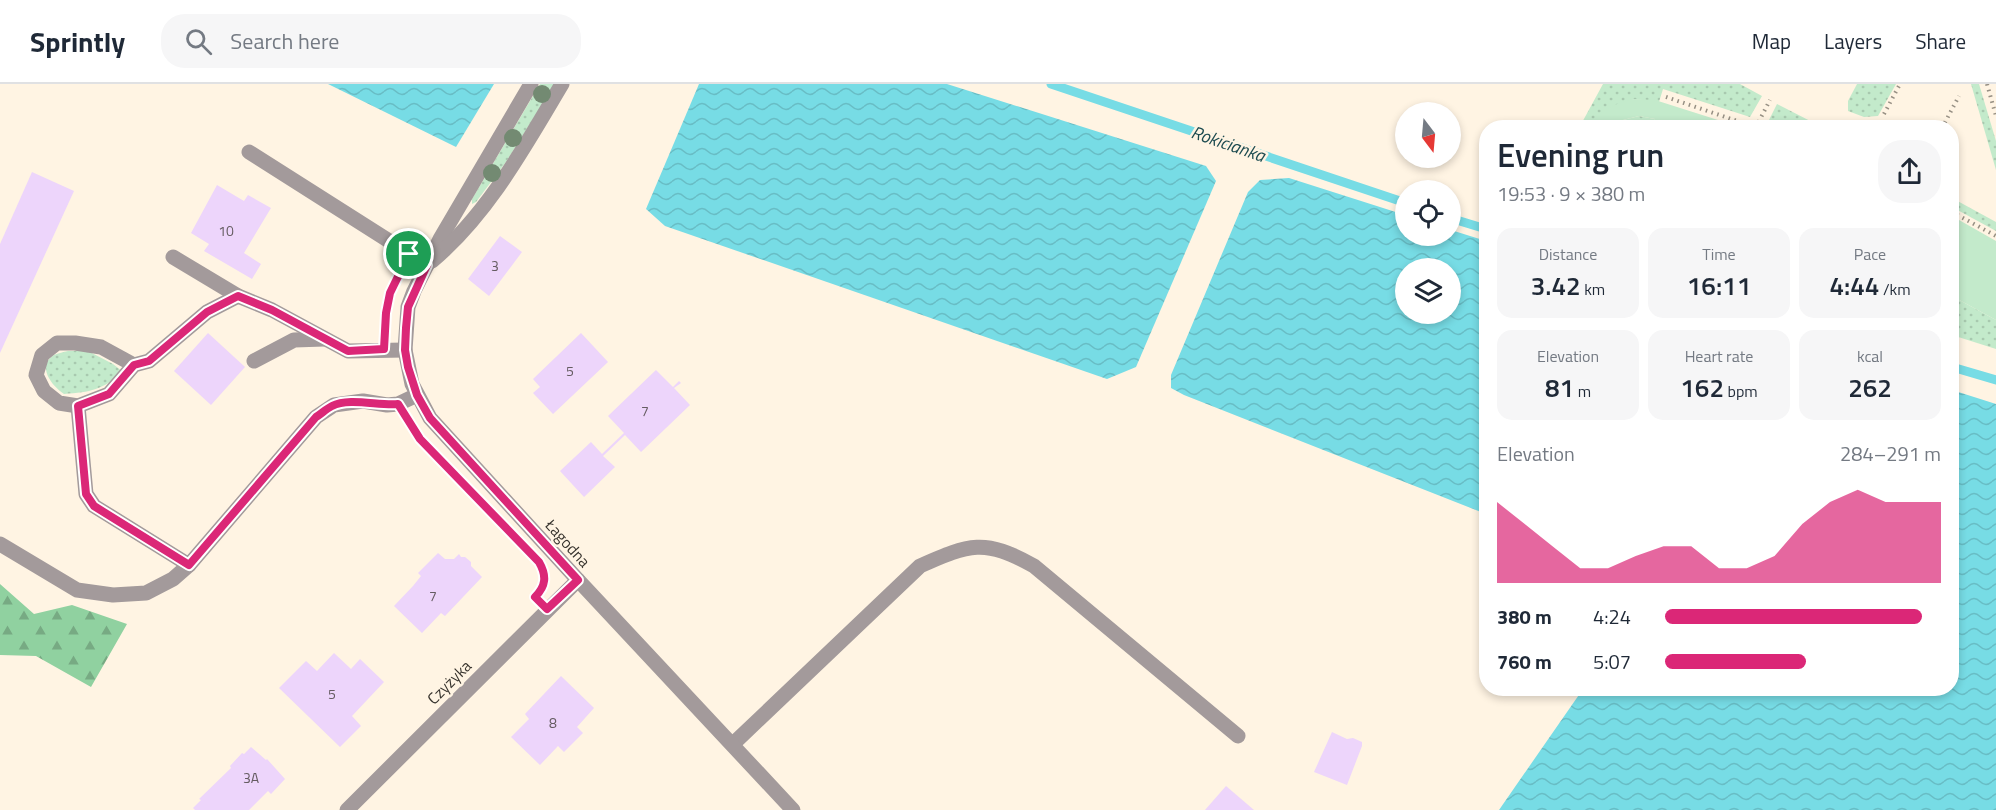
<!DOCTYPE html>
<html lang="en">
<head>
<meta charset="utf-8">
<style>
	:root { --surface:#fff; --page:#f6f6f7; --text:#1f2937; --muted:#747a83; --line:#e0e1e3; --accent:#db2777 }
	body { margin:0; font-family:"Titillium Web",sans-serif; background:var(--page); color:var(--text); height:100vh; display:flex; flex-direction:column; font-size:22px; white-space:nowrap }
	* { box-sizing:border-box; margin:0 }
	p { font-size:20px; color:var(--muted) }
	.icon { flex:none; width:33px; height:33px; fill:none; stroke:currentColor; stroke-width:2; stroke-linecap:round; stroke-linejoin:round }
	.map { position:relative; flex:1; overflow:hidden }
	.drawer { position:absolute; left:1479px; top:36px; width:480px; height:576px; display:flex; flex-direction:column; background:var(--surface); border-radius:24px; box-shadow:0 3px 9px #0003 }
	.drawer>* { flex:none }
	.needle { width:39px; rotate:164deg }
	.fabs { position:absolute; left:1395px; top:18px; display:grid; gap:12px }
	.fabs a { display:grid; place-items:center; width:66px; height:66px; border-radius:50%; background:var(--surface); box-shadow:0 3px 9px #0003; font-size:30px }
	.pin { position:absolute; display:grid; place-items:center; width:51px; height:51px; color:#fff; margin:-26px; border:3px solid #fff; border-radius:50%; box-shadow:0 2px 6px #0007 }
	.round { display:grid; place-items:center; flex:none; width:63px; height:63px; border-radius:24px; background:var(--page) }
	.summary { display:flex; align-items:center; justify-content:space-between; height:102px; padding:0 18px }
	h1 { font-size:33px; font-weight:600; line-height:45px }
	.figures { display:grid; grid-template-columns:repeat(3,1fr); gap:9px; height:102px; padding:6px 18px }
	.figures div { display:grid; align-content:center; border-radius:15px; background:var(--page); text-align:center }
	.figures b { font-size:26px; font-weight:600 }
	.figures small { font-size:16px; font-weight:400 }
	.figures p { font-size:16px }
	.chart { height:168px; padding:12px 18px }
	.chart p { display:flex; justify-content:space-between }
	.chart svg { width:100%; height:108px; margin-top:6px; fill:var(--accent); opacity:.7 }
	ul { padding:0 18px; list-style:none; font-size:20px }
	li { display:grid; grid-template-columns:96px 72px 1fr; align-items:center; height:45px }
	li i { height:15px; border-radius:8px; background:var(--accent) }
	header { display:flex; align-items:center; gap:36px; box-sizing:border-box; height:84px; padding:0 30px; background:var(--surface); border-bottom:2px solid var(--line) }
	header strong { font-size:28px }
	nav { display:flex; gap:33px; margin-inline-start:auto; font-size:21px }
	.search { width:420px; height:54px; background:var(--page); display:flex; align-items:center; gap:15px; box-sizing:border-box; padding:0 21px; border-radius:24px; color:var(--muted); font-size:22px }
	.map>svg:first-child { display:block }
	.grass { fill:url(#grass-dots) }
	.forest { fill:url(#forest-firs) }
	.park { fill:#c3eacb }
	.water { fill:url(#water-waves); fill-rule:evenodd }
	.lines { fill:none; stroke-linecap:round; stroke-linejoin:round }
	.stream { stroke:#77dce5; stroke-width:9 }
	.building { fill:#edd5fb }
	.path { stroke:#979084; stroke-width:4; stroke-dasharray:1.5 4.5; stroke-linecap:butt }
	.service { stroke:#a39a9b; stroke-width:15 }
	.minor { stroke:#a39a9b; stroke-width:15 }
	.tree { fill:#738a72 }
	.route-casing { stroke:#fff; stroke-width:12 }
	.route { stroke:#db2777; stroke-width:8 }
	.labels { text-anchor:middle; stroke-width:5; stroke-linejoin:round; paint-order:stroke }
	.number-label { font-size:14px; fill:#655c61 }
	.street-label { font-size:16px; fill:#38342e; stroke:#fff4e3 }
	.water-label { font-size:18px; font-style:italic; fill:#1d4b50; stroke:#fff4e3 }
</style>
</head>
<body>
<header>
<strong>Sprintly</strong>
<div class="search"><svg class="icon" aria-label="search" viewBox="0 0 24 24"><circle cx="10" cy="10" r="6"/><path d="M15 15l6 6"/></svg>Search here</div>
<nav><a>Map</a><a>Layers</a><a>Share</a></nav>
</header>
<div class="map">
<svg width="1996" height="726" viewBox="0 0 1996 726">
	<defs>
		<pattern id="grass-dots" width="8" height="8" patternUnits="userSpaceOnUse" patternTransform="scale(1.5)"><rect width="8" height="8" fill="#c3eacb"/><path d="M2 2h.1M6 6h.1" fill="none" stroke="#a8c9af" stroke-width="1.8" stroke-linecap="round"/></pattern>
		<pattern id="forest-firs" width="22" height="20" patternUnits="userSpaceOnUse" patternTransform="scale(1.5)"><rect width="22" height="20" fill="#90d1a0"/><path d="M5 1l3.5 6h-7zM16 11l3.5 6h-7z" fill="#77aa83"/></pattern>
		<pattern id="water-waves" width="16" height="10" patternUnits="userSpaceOnUse" patternTransform="scale(1.5)"><rect width="16" height="10" fill="#77dce5"/><path d="M0 5q4-4 8 0t8 0" fill="none" stroke="#68bdc5"/></pattern>
	</defs>
	<rect width="100%" height="100%" fill="#fff4e3"/>
	<!-- grass -->
	<g class="grass">
		<path d="M540,0H555L506,78L476,118L472,120V115L481,100Z"/>
		<path d="M1603,0H1740L1762,12L1750,33L1663,5L1659,18L1634,15L1591,38L1587,43L1579,44Z"/>
		<path d="M1857,0H1896L1878,32L1864,33L1848,27V17Z"/>
		<path d="M1971,0H1979L1996,57V86Z"/>
		<path d="M1777,20L1822,43H1785L1768,38Z"/>
		<path d="M1639,32L1655,35L1652,43L1610,44L1623,36Z"/>
		<path d="M1952,114L1996,138V147L1952,123Z"/>
		<path d="M1952,212L1996,236V265L1952,251Z"/>
		<path d="M68,267H88L113,280L123,288C102,306 91,308 64,310C52,302 36,282 54,271C58,269 64,268 68,267Z"/>
	</g>
	<!-- forest -->
	<path class="forest" d="M0,500L34,530L72,521L127,540L91,603L36,572L0,571Z"/>
	<!-- park -->
	<g class="park">
		<path d="M1634,15L1655,16L1740,43H1652L1655,35L1639,32L1623,36L1610,43H1587C1599,27 1614,19 1634,15Z"/>
		<path d="M1952,132L1996,157V236L1952,212Z"/>
	</g>
	<!-- water -->
	<g class="water">
		<path d="M328,0H494L456,63Z"/>
		<path d="M699,0H947L1206,82L1216,97L1136,283L1107,295L665,142L646,125Z"/>
		<path d="M1289,94L1405,131L1406,152H1450L1451,146L1486,157V430L1184,311L1171,304V291L1248,108L1260,96ZM1406,184H1450V230H1406Z"/>
		<path d="M1952,306L1996,320V726H1499L1583,605L1952,604Z"/>
	</g>
	<g class="lines">
		<!-- stream -->
		<g class="stream">
			<path d="M1051,0L1406,119"/>
			<path d="M1450,134L1486,145"/>
			<path d="M1952,283L1996,296"/>
		</g>
	</g>
	<!-- building -->
	<g class="building">
		<path d="M32,88L74,107L0,269V160Z"/>
		<path d="M217,101L244,117L248,111L271,124L244,169L261,180L252,195L204,167L209,160L191,149Z"/>
		<path d="M500,152L522,168L489,212L468,195Z"/>
		<path d="M208,249L245,283L211,321L174,287Z"/>
		<path d="M581,249L608,278L553,330L533,309L540,303L533,295Z"/>
		<path d="M656,286L673,303L679,297L681,299L674,304L690,321L641,368L625,351L603,372L615,383L584,413L560,387L591,358L602,370L624,349L608,332Z"/>
		<path d="M438,469L445,475H454L459,470L461,473H465L471,478V482L482,493L445,532L441,529L422,549L394,522L413,502L421,492L418,489Z"/>
		<path d="M334,569L351,585L360,575L384,598L352,632L361,642L340,663L279,604L306,577L317,587Z"/>
		<path d="M561,592L594,624L577,643L583,649L564,668L558,662L540,681L511,653L529,635L525,630Z"/>
		<path d="M1332,648L1347,655L1353,654L1362,658V662L1347,701L1314,688Z"/>
		<path d="M251,663L266,676L267,675L285,695L271,710L268,707L249,726H195L193,724L201,716L199,715L231,684L230,682L242,669L244,670Z"/>
		<path d="M1226,702L1254,726H1205Z"/>
	</g>
	<g class="lines">
		<!-- path -->
		<g class="path">
			<path d="M1987,0L1996,32"/>
			<path d="M1666,13L1758,44"/>
			<path d="M1884,30L1900,0"/>
			<path d="M1756,43L1770,16"/>
			<path d="M1942,44L1959,12"/>
			<path d="M1952,128L1996,152"/>
		</g>
		<!-- service -->
		<g class="service">
			<path d="M249,68L427,181"/>
			<path d="M173,173L238,212L272,226L348,267L405,266"/>
			<path d="M254,277L294,256L324,255"/>
			<path d="M134,281L101,263L75,259H57L42,271L36,291L44,307L59,319L78,322L109,310L134,281L149,277L207,228L238,212"/>
			<path d="M78,322L86,410L94,422L189,481"/>
			<path d="M733,660L920,482C970,460 984,454 1034,482L1238,652"/>
		</g>
		<!-- minor -->
		<g class="minor">
			<path d="M531,0L440,155L414,207L408,223L405,266L412,300L430,334L578,496L793,726"/>
			<path d="M432,177C488,130 525,62 562,0"/>
			<path d="M0,460L77,506L113,511L146,509L173,495L189,481L316,333L334,321L363,317L387,321L398,320L417,311"/>
			<path d="M347,726L578,496"/>
		</g>
	</g>
	<!-- trees -->
	<g class="tree">
		<circle cx="542" cy="10" r="9"/>
		<circle cx="513" cy="54" r="9"/>
		<circle cx="492" cy="89" r="9"/>
	</g>
	<g class="lines">
		<!-- route casing -->
		<g class="route-casing">
			<path id="route" d="M409,170L427,181L408,223L406,244L405,266L408,283L417,311L430,334L578,496L547,525L535,513C546,502 547,492 539,478L420,355L398,320C379,322 349,313 332,322C326,325 321,330 316,333L189,481L94,422L86,410L78,322L109,310L134,281L149,277L207,228L238,212L272,226L348,267L384,265L386,229L390,209Z"/>
		</g>
		<!-- route -->
		<use href="#route" class="route"/>
	</g>
	<g class="labels">
		<!-- number labels -->
		<g class="number-label">
			<text x="226" y="152">10</text>
			<text x="495" y="187">3</text>
			<text x="570" y="292">5</text>
			<text x="645" y="332">7</text>
			<text x="433" y="517">7</text>
			<text x="332" y="615">5</text>
			<text x="553" y="644">8</text>
			<text x="251" y="699">3A</text>
		</g>
		<!-- street labels -->
		<g class="street-label">
			<text transform="translate(568 459) rotate(48)" y="6">Łagodna</text>
			<text transform="translate(449 598) rotate(-45)" y="6">Czyżyka</text>
		</g>
		<!-- water labels -->
		<g class="water-label">
			<text transform="translate(1228 60) rotate(19)" y="6">Rokicianka</text>
		</g>
	</g>
</svg>
<div class="fabs">
<a><svg class="needle" viewBox="-14 -14 28 28"><path d="M0-13l5 13h-10z" fill="#e53935"/><path d="M0 13l5-13h-10z" fill="#747a83"/></svg></a>
<a><svg class="icon" aria-label="locate" viewBox="0 0 24 24"><circle cx="12" cy="12" r="6"/><path d="M12 2v4M12 18v4M2 12h4M18 12h4"/></svg></a>
<a><svg class="icon" aria-label="layers" viewBox="0 0 24 24"><path d="M12 4l9 5-9 5-9-5zM3 14l9 5 9-5"/></svg></a>
</div>
<div class="pin" style="left:409px;top:170px;background:#1e9e55"><svg class="icon" aria-label="arrive" viewBox="0 0 24 24"><path d="M6 21V4h12l-3 4 3 4H6"/></svg></div>
<section class="drawer">
<div class="summary"><div><h1>Evening run</h1><p>19:53 · 9 × 380 m</p></div><a class="round"><svg class="icon" aria-label="share" viewBox="0 0 24 24"><path d="M12 15V3M7 8l5-5 5 5M5 13v7h14v-7"/></svg></a></div>
<div class="figures">
<div><p>Distance</p><b>3.42<small> km</small></b></div>
<div><p>Time</p><b>16:11</b></div>
<div><p>Pace</p><b>4:44<small> /km</small></b></div>
</div>
<div class="figures">
<div><p>Elevation</p><b>81<small> m</small></b></div>
<div><p>Heart rate</p><b>162<small> bpm</small></b></div>
<div><p>kcal</p><b>262</b></div>
</div>
<div class="chart"><p><span>Elevation</span>284–291 m</p>
<svg viewBox="0 0 160 44" preserveAspectRatio="none"><path d="M0 44V11L10 20L20 29L30 38L40 38L50 33L60 29L70 29L80 38L90 38L100 33L110 20L120 11L130 6L140 11L150 11L160 11V44z"/></svg>
</div>
<ul>
<li><b>380 m</b>4:24<i style="width:93%"></i></li>
<li><b>760 m</b>5:07<i style="width:51%"></i></li>
</ul>
</section>
</div>
</body>
</html>
